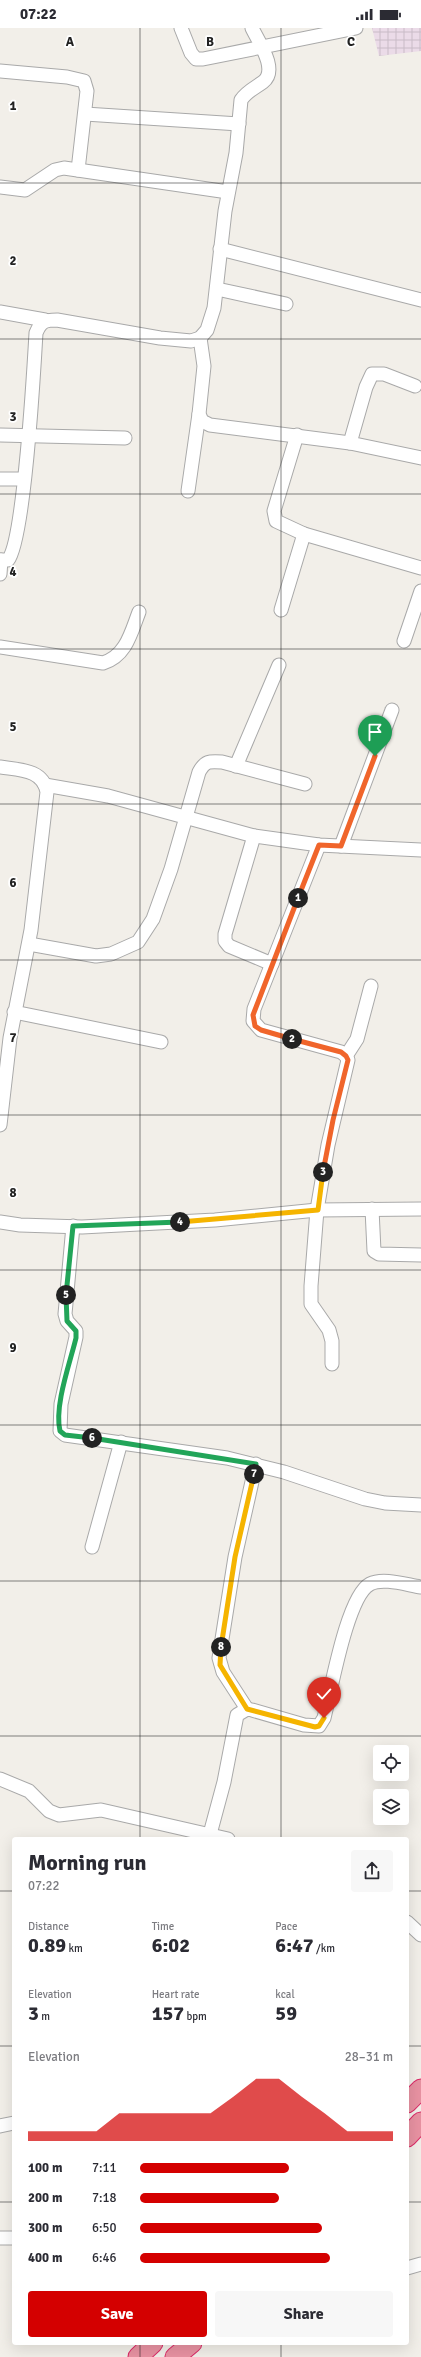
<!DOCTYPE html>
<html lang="en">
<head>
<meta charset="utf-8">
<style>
	:root { --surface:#fff; --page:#f7f7f7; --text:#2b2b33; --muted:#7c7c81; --accent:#d40000 }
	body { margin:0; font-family:Signika,sans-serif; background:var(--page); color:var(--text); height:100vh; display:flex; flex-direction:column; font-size:15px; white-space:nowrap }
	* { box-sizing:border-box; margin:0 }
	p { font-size:13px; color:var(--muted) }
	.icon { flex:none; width:22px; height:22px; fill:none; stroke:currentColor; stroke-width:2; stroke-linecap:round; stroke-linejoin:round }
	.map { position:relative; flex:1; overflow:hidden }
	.panel { position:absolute; left:12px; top:1809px; width:397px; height:508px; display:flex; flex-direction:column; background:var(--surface); border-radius:4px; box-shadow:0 4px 16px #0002 }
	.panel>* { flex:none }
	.tools { position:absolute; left:373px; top:1717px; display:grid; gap:8px }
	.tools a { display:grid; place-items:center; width:36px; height:36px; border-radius:4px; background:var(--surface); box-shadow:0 4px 16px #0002; font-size:20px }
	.pin { position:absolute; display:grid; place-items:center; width:34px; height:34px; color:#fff; margin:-41px -17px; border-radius:50% 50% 50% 0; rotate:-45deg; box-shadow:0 0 4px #0007 }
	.pin .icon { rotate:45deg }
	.km { position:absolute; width:20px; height:20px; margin:-10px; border-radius:50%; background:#222; color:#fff; font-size:11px; line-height:20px; text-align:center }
	.round { display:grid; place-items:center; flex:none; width:42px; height:42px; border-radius:4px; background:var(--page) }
	.head { display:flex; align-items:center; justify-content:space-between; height:68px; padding:0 16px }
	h1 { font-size:22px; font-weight:700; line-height:30px }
	.figures { display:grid; grid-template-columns:repeat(3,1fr); gap:6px; height:68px; padding:4px 16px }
	.figures div { display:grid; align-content:center }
	.figures b { font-size:20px; font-weight:700 }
	.figures small { font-size:11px; font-weight:400 }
	.figures p { font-size:11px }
	.chart { height:112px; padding:8px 16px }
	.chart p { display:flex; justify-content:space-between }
	.chart svg { width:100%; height:72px; margin-top:4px; fill:var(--accent); opacity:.7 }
	.button { display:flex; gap:8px; margin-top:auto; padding:8px 16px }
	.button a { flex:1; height:46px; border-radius:4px; background:var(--accent); color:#fff; font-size:16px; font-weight:700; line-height:46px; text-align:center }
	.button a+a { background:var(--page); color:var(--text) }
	ul { padding:0 16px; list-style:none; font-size:13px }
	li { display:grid; grid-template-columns:64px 48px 1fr; align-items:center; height:30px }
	li i { height:10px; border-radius:5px; background:var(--accent) }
	.status { display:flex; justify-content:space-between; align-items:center; height:28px; padding:0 20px; background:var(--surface); direction:ltr }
	.status svg { height:11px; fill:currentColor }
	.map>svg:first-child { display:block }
	.industrial { fill:url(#industrial-grid) }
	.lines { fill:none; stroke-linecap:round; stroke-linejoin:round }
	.minor-casing { stroke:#a9a9a9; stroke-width:15 }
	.highway-casing { stroke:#dc2a67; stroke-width:21 }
	.minor { stroke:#fff; stroke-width:13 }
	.highway { stroke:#e892a2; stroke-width:19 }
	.split-1-casing { stroke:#fff; stroke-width:8 }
	.split-2-casing { stroke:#fff; stroke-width:8 }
	.split-3-casing { stroke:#fff; stroke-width:8 }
	.split-4-casing { stroke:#fff; stroke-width:8 }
	.split-5-casing { stroke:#fff; stroke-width:8 }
	.split-6-casing { stroke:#fff; stroke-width:8 }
	.split-7-casing { stroke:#fff; stroke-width:8 }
	.split-8-casing { stroke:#fff; stroke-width:8 }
	.split-9-casing { stroke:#fff; stroke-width:8 }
	.split-1 { stroke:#f0652b; stroke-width:5 }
	.split-2 { stroke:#f0652b; stroke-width:5 }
	.split-3 { stroke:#f0652b; stroke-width:5 }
	.split-4 { stroke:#f5b400; stroke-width:5 }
	.split-5 { stroke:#22a559; stroke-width:5 }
	.split-6 { stroke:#22a559; stroke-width:5 }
	.split-7 { stroke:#22a559; stroke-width:5 }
	.split-8 { stroke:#f5b400; stroke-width:5 }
	.split-9 { stroke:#f5b400; stroke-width:5 }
	.grid { fill:none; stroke:#222; stroke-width:1; stroke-opacity:0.55 }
	.grid-label { font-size:13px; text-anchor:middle; font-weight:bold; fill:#222; stroke:#fff; stroke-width:3.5; stroke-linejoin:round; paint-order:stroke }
</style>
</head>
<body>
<div class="status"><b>07:22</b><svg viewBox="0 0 49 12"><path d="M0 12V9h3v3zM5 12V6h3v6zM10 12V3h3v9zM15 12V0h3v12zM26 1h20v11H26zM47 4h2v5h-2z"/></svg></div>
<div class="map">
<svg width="421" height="2329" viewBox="0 0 421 2329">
	<defs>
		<pattern id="industrial-grid" width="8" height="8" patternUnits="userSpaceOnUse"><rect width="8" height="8" fill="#ebdbe8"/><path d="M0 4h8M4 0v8" fill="none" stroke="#c9bcc7"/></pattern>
	</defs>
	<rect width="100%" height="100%" fill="#f2efe9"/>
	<!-- industrial -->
	<path class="industrial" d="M372,0H421V23L379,28Z"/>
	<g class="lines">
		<!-- minor casing -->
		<g class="minor-casing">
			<g id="minor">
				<path d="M181,0L191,25L196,31H203L356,0"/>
				<path d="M0,43L67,49L84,53L87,63L78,142"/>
				<path d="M85,86L239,96"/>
				<path d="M0,159L25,162L55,142L64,140L228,164"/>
				<path d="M220,221L421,272"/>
				<path d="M217,261L286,276"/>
				<path d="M0,284L45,292"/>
				<path d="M200,310L204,338L199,386L202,393L210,397L350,415L421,430"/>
				<path d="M0,407L125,410"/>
				<path d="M297,407L274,483L276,493L304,506L421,540"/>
				<path d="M350,415L366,359L372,346H384L415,358"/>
				<path d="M0,451H23"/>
				<path d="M188,463L199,386"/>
				<path d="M0,532H8C24,513 34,340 36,305C41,293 45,292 57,292L160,310L191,313L200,310L207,302L214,280L225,183L236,125L241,72C247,63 255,60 263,54C279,42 258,13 252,0"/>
				<path d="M0,546L1,532"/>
				<path d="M281,582L304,506"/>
				<path d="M404,613L421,563"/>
				<path d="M0,619L103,635C126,628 131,605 139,584"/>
				<path d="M236,738L279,637"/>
				<path d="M0,739C19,742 43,741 47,764L31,902L10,1010L0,1097"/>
				<path d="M45,757L108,768L254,808L319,817L421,822"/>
				<path d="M254,808L225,906V913L229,918L272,936"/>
				<path d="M319,817L254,981L253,993L261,1002L341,1024L346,1028L348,1032L328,1117L317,1182L311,1258V1276L329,1302L332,1313V1336"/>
				<path d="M341,818L392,682"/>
				<path d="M29,916L96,928L111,926L138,914L153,891L171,841L199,744C205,733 209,733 222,734L305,756"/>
				<path d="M14,984L161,1014"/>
				<path d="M346,1028L357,1011L371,958"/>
				<path d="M372,1181L374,1223L379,1226L421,1227"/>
				<path d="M0,1194L20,1197L82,1199L215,1192L317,1182L421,1181"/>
				<path d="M73,1198L65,1286L67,1293L76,1303V1309L61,1376L60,1403L65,1407L227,1430L284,1444L365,1471L385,1475L421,1477"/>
				<path d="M92,1519L121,1414"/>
				<path d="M247,1681L223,1644L219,1630L235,1529L256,1436"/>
				<path d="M0,1751L29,1763L49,1783L59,1787L101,1782L228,1811"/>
				<path d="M210,1806L224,1754L237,1687L247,1681L252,1682L304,1697L319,1698L324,1690C331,1663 347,1568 370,1556C383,1549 407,1557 421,1559"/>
				<path d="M407,1894L421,1907"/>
				<path d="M0,2098L14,2095"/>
				<path d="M0,2210H14"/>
				<path d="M407,2240L421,2236"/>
			</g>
		</g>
		<!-- highway casing -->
		<g class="highway-casing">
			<g id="highway">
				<path d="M407,2075L421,2061"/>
				<path d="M407,2109L421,2094"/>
				<path d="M138,2329L153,2315"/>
				<path d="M175,2329L192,2315"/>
			</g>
		</g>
		<!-- minor -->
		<use href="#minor" class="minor"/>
		<!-- highway -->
		<use href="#highway" class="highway"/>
	</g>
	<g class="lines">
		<!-- split-1 casing -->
		<g class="split-1-casing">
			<path id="split-1" d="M298,870L319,817L341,818L375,728"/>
		</g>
		<!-- split-2 casing -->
		<g class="split-2-casing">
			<path id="split-2" d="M292,1011L261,1002L255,998L253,987L298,870"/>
		</g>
		<!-- split-3 casing -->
		<g class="split-3-casing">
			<path id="split-3" d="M292,1011L341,1024L346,1028L348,1032L333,1092L323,1144"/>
		</g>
		<!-- split-4 casing -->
		<g class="split-4-casing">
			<path id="split-4" d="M180,1194L318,1182L323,1144"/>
		</g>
		<!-- split-5 casing -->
		<g class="split-5-casing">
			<path id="split-5" d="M66,1267L73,1198L180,1194"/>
		</g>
		<!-- split-6 casing -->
		<g class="split-6-casing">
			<path id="split-6" d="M66,1267L67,1293L76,1303V1310C70,1335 54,1378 60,1403L65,1407L92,1410"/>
		</g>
		<!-- split-7 casing -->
		<g class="split-7-casing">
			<path id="split-7" d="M92,1410L256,1436L254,1446"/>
		</g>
		<!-- split-8 casing -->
		<g class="split-8-casing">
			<path id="split-8" d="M221,1619L235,1529L254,1446"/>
		</g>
		<!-- split-9 casing -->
		<g class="split-9-casing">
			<path id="split-9" d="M221,1619L220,1637L247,1681L315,1699L319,1698L324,1690"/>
		</g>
		<!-- split-1 -->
		<use href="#split-1" class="split-1"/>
		<!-- split-2 -->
		<use href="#split-2" class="split-2"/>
		<!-- split-3 -->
		<use href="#split-3" class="split-3"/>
		<!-- split-4 -->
		<use href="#split-4" class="split-4"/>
		<!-- split-5 -->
		<use href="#split-5" class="split-5"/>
		<!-- split-6 -->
		<use href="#split-6" class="split-6"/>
		<!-- split-7 -->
		<use href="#split-7" class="split-7"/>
		<!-- split-8 -->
		<use href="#split-8" class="split-8"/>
		<!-- split-9 -->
		<use href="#split-9" class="split-9"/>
	</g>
	<!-- grid -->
	<path class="grid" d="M140,0V1811M281,0V1811M0,155H421M0,311H421M0,466H421M0,621H421M0,776H421M0,932H421M0,1087H421M0,1242H421M0,1397H421M0,1553H421M0,1708H421M0,1863H14M407,1863H421M0,2018H14M407,2018H421M0,2174H14M407,2174H421M140,2315V2329M281,2315V2329"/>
	<g class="grid-label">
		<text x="70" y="18">A</text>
		<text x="210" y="18">B</text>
		<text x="351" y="18">C</text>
		<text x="13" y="82">1</text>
		<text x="13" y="237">2</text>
		<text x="13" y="393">3</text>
		<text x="13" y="548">4</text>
		<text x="13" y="703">5</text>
		<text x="13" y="859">6</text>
		<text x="13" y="1014">7</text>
		<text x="13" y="1169">8</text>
		<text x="13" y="1324">9</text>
	</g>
</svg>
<div class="tools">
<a><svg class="icon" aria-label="locate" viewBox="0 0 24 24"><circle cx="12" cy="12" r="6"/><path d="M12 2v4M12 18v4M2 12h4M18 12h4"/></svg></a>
<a><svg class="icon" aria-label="layers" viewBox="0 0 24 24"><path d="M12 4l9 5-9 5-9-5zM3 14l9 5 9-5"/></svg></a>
</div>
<div class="pin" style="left:375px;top:728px;background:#1e9e55"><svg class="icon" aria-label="arrive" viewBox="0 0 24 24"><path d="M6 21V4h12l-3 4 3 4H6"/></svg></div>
<div class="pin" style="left:324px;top:1690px;background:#d93025"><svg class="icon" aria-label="check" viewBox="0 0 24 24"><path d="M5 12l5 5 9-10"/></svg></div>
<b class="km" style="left:298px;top:870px">1</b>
<b class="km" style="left:292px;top:1011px">2</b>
<b class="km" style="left:323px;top:1144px">3</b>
<b class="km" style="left:180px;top:1194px">4</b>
<b class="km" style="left:66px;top:1267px">5</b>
<b class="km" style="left:92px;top:1410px">6</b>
<b class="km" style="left:254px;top:1446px">7</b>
<b class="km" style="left:221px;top:1619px">8</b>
<section class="panel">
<div class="head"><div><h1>Morning run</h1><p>07:22</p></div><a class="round"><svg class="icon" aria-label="share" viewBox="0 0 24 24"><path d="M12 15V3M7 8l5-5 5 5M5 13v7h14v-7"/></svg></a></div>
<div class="figures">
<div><p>Distance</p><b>0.89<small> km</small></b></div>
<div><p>Time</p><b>6:02</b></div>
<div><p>Pace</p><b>6:47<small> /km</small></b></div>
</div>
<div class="figures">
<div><p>Elevation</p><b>3<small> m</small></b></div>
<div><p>Heart rate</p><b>157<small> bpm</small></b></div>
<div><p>kcal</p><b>59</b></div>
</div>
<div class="chart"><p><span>Elevation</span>28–31 m</p>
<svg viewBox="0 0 160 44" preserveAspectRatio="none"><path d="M0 44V38L10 38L20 38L30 38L40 27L50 27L60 27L70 27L80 27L90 17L100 6L110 6L120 17L130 27L140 38L150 38L160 38V44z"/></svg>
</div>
<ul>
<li><b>100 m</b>7:11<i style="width:59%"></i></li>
<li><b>200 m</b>7:18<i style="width:55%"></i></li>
<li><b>300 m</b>6:50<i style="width:72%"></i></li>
<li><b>400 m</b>6:46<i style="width:75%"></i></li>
</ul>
<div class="button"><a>Save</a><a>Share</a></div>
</section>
</div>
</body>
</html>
